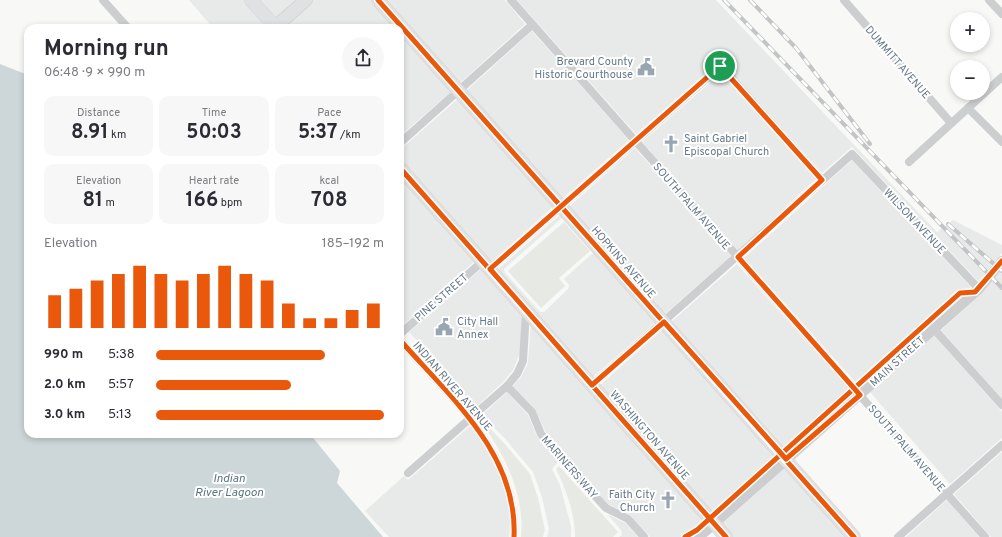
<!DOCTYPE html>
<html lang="en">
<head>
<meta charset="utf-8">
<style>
	:root { --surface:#fff; --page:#f7f7f7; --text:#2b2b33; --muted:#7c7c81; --accent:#ea580c }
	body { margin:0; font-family:Overpass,sans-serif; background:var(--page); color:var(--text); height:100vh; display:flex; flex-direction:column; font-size:15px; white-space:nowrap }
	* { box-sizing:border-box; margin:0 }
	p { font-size:13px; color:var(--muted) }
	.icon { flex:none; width:22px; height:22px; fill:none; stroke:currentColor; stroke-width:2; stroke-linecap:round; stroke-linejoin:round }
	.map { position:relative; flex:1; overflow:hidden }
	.panel { position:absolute; left:24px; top:24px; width:380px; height:414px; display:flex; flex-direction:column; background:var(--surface); border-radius:12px; box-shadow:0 2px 6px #0003 }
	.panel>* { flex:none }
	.controls { position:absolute; left:950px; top:12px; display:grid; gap:8px }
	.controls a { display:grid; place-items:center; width:40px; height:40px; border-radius:50%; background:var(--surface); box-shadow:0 2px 6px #0003; font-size:20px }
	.pin { position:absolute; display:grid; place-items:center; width:34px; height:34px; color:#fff; margin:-17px; border:2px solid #fff; border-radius:50%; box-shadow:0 1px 4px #0007 }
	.round { display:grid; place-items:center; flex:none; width:42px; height:42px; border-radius:21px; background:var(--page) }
	.head { display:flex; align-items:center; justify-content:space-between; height:68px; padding:0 20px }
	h1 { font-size:22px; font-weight:700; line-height:30px }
	.stats { display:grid; grid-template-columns:repeat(3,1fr); gap:6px; height:68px; padding:4px 20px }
	.stats div { display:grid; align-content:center; border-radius:10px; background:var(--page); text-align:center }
	.stats b { font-size:20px; font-weight:700 }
	.stats small { font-size:11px; font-weight:400 }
	.stats p { font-size:11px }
	.chart { height:112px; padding:8px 20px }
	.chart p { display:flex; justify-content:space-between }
	.chart svg { width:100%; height:72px; margin-top:4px; stroke:var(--accent); stroke-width:6 }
	ul { padding:0 20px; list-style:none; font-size:13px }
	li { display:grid; grid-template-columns:64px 48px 1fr; align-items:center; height:30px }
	li i { height:10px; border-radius:5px; background:var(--accent) }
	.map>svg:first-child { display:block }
	.built { fill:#e8eaea; fill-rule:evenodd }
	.green { fill:#e7eae4 }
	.water { fill:#cdd6d8 }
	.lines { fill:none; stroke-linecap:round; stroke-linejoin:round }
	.secondary-casing { stroke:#d4d5d5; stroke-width:14 }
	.primary-casing { stroke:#d5d6d7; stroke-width:14 }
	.minor { stroke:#cdcecf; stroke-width:8 }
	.tertiary { stroke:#cdcecf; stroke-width:10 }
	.secondary { stroke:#e0e1e2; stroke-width:12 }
	.primary { stroke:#e0e1e2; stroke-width:13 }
	.rail-casing { stroke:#c3c4c6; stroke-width:4 }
	.rail { stroke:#fff; stroke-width:2.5; stroke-dasharray:8; stroke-linecap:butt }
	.cycleway-casing { stroke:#fff; stroke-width:8 }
	.cycleway { stroke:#e8590c; stroke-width:5 }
	.route-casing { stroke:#fff; stroke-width:8 }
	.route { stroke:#ea580c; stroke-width:5 }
	.labels { text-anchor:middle; stroke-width:4; stroke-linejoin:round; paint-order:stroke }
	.poi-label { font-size:11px; fill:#667989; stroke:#fff; text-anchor:end }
	.street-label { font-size:11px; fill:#667989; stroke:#fff }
	.water-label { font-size:12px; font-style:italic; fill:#5d747d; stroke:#fff }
</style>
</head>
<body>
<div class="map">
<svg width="1002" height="537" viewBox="0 0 1002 537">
	<rect width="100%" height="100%" fill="#f8f8f7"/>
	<!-- built -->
	<g class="built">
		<path d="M189,0H245L269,27L213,28Z"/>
		<path d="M257,0H298L275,21Z"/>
		<path d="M314,0H372L397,28H282Z"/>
		<path d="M384,0H505L525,24L459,84Z"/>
		<path d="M517,0H716L937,232L953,220L1002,245V253L978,281L852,147L822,173L721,60L636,134Z"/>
		<path d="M400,31L453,90L400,136Z"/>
		<path d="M532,31L629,140L562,199L466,91Z"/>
		<path d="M721,73L816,179L737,251L642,142Z"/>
		<path d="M460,97L555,205L490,263L400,161V150Z"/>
		<path d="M635,148L731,256L664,315L569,207Z"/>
		<path d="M852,160L972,288L863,385L860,381L857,384L744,258Z"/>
		<path d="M400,175L476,260L403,325L400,322Z"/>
		<path d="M562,213L657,321L592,378L531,309V306H529L497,270ZM562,218H564L594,252L564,279L569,285L568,289L544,312H540L505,273L504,269Z"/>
		<path d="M737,264L850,390L784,450L671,322Z"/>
		<path d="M483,267L522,311L520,353L513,370L503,382L476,407L409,332Z"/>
		<path d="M1002,269V399L941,330L986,289Z"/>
		<path d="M531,322L708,523L691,537H650L631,516L608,504L565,456L545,431L535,409L513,386L521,377L528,363Z"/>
		<path d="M664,328L779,459L714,517L599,386Z"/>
		<path d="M934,335L1002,412V438L950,484L870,392Z"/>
		<path d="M507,392L528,415L537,436L558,462L552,469L560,485L571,526V537H547L549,529L542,497L533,472L507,441L485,418L481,416Z"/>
		<path d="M470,426L484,445L498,470L506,493L510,522L509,537H389L365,511L404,476L408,480Z"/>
		<path d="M1002,452V537H991L954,494Z"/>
		<path d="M786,466L849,537H732L721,524Z"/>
		<path d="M947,500L979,537H906Z"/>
		<path d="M607,514L625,523L638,537H619L622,535L621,530Z"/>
	</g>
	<!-- green -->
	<g class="green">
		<path d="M564,222L590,251L559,278L565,286L541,308L508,271Z"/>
		<path d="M482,420L504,443L530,474L538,498L545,530L543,537H521C525,495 505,455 481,422Z"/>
		<path d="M559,466L618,532L613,537H575C575,514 566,489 556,469Z"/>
	</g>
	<!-- water -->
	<path class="water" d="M0,64L28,75V434H310L340,471L337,483L383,537H0Z"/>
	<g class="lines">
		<!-- secondary casing -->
		<g class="secondary-casing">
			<path id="secondary" d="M275,27L306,0"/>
		</g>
		<!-- primary casing -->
		<g class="primary-casing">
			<g id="primary">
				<path d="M251,0L276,28"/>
				<path d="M378,0L854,537"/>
				<path d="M400,168L726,537"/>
			</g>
		</g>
		<!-- minor -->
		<g class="minor">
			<path d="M103,0L128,28"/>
			<path d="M511,0L985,537"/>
			<path d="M844,0L951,123"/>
			<path d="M989,0L1002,14"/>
			<path d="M968,108L1002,142"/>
			<path d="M400,143L532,25"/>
			<path d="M909,162L1002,77"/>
			<path d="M490,269L721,66L822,180"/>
			<path d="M934,329L1002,405"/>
			<path d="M400,334L483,261"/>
			<path d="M400,340C450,397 518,454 514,537"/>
			<path d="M592,385L852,154L979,289"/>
			<path d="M507,386L532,412L541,434L561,459L606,508L628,519L644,537"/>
			<path d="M408,473L507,386L517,374L523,361L526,311"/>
			<path d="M898,537L1002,445"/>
		</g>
		<!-- tertiary -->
		<path class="tertiary" d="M699,537L979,289L1002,261"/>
		<!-- secondary -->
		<use href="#secondary" class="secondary"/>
		<!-- primary -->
		<use href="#primary" class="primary"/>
		<!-- rail casing -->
		<g class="rail-casing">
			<g id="rail">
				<path d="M724,0L1002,288"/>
				<path d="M750,0L796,48L870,144"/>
				<path d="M948,224L1002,271"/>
			</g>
		</g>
		<!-- rail -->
		<use href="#rail" class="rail"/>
		<!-- cycleway casing -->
		<g class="cycleway-casing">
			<g id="cycleway">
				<path d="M378,0L854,537"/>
				<path d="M400,168L726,537"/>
				<path d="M400,340C450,397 518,454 514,537"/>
				<path d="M685,537L697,530L960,293L975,292L1002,261"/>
			</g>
		</g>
		<!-- cycleway -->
		<use href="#cycleway" class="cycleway"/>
	</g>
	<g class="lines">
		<!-- route casing -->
		<g class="route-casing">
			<path id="route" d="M720,66L822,180L738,257L860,395L786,459L664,322L592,385L490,269Z"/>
		</g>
		<!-- route -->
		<use href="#route" class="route"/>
	</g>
	<!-- icons -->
	<defs>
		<g id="civic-bare" transform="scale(1.38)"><path d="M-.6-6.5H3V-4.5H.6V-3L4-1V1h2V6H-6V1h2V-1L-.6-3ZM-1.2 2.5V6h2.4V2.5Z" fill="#99a5b0" stroke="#fff" stroke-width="2.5" paint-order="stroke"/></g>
		<g id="church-bare" transform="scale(1.38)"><path d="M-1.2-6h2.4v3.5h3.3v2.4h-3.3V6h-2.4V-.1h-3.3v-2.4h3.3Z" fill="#99a5b0" stroke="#fff" stroke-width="2.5" paint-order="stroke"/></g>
	</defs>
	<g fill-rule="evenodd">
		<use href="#civic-bare" x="646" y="67"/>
		<use href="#church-bare" x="671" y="144"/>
		<use href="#civic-bare" x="444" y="327"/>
		<use href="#church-bare" x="668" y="500"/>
	</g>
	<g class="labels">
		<!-- poi labels -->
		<g class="poi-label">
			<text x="633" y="65">Brevard County<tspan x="633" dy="13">Historic Courthouse</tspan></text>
			<text x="684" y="142" text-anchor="start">Saint Gabriel<tspan x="684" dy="13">Episcopal Church</tspan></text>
			<text x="457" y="325" text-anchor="start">City Hall<tspan x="457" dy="13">Annex</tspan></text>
			<text x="655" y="498">Faith City<tspan x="655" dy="13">Church</tspan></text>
		</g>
		<!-- street labels -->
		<g class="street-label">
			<text transform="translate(898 62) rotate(49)" y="4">DUMMITT AVENUE</text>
			<text transform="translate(692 206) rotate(49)" y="4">SOUTH PALM AVENUE</text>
			<text transform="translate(915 221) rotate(47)" y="4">WILSON AVENUE</text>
			<text transform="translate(624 262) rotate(49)" y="4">HOPKINS AVENUE</text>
			<text transform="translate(441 297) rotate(-41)" y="4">PINE STREET</text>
			<text transform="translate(897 361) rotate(-42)" y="4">MAIN STREET</text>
			<text transform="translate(453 386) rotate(49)" y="4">INDIAN RIVER AVENUE</text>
			<text transform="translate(650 435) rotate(49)" y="4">WASHINGTON AVENUE</text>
			<text transform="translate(907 448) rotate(49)" y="4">SOUTH PALM AVENUE</text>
			<text transform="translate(570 467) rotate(49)" y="4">MARINERS WAY</text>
		</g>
		<!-- water labels -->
		<g class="water-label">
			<text x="229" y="482">Indian<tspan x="229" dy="14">River Lagoon</tspan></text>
		</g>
	</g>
</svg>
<div class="controls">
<a>+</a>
<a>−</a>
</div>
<div class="pin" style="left:720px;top:66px;background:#1e9e55"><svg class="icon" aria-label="arrive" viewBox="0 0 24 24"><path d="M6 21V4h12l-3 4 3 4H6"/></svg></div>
<section class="panel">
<div class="head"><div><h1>Morning run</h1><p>06:48 · 9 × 990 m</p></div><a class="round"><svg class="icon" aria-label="share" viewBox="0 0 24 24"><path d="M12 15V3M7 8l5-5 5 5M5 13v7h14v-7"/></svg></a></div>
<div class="stats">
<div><p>Distance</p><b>8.91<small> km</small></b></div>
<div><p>Time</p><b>50:03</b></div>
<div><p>Pace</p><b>5:37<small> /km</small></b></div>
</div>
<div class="stats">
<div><p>Elevation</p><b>81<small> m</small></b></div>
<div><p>Heart rate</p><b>166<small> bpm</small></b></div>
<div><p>kcal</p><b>708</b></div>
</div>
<div class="chart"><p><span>Elevation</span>185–192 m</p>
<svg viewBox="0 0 160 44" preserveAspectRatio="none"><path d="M5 44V24M15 44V20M25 44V15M35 44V11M45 44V6M55 44V11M65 44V15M75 44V11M85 44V6M95 44V11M105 44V15M115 44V29M125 44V38M135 44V38M145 44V33M155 44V29"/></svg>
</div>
<ul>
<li><b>990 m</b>5:38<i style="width:74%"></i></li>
<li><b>2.0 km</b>5:57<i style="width:59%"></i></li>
<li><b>3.0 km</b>5:13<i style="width:100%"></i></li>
</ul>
</section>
</div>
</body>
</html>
